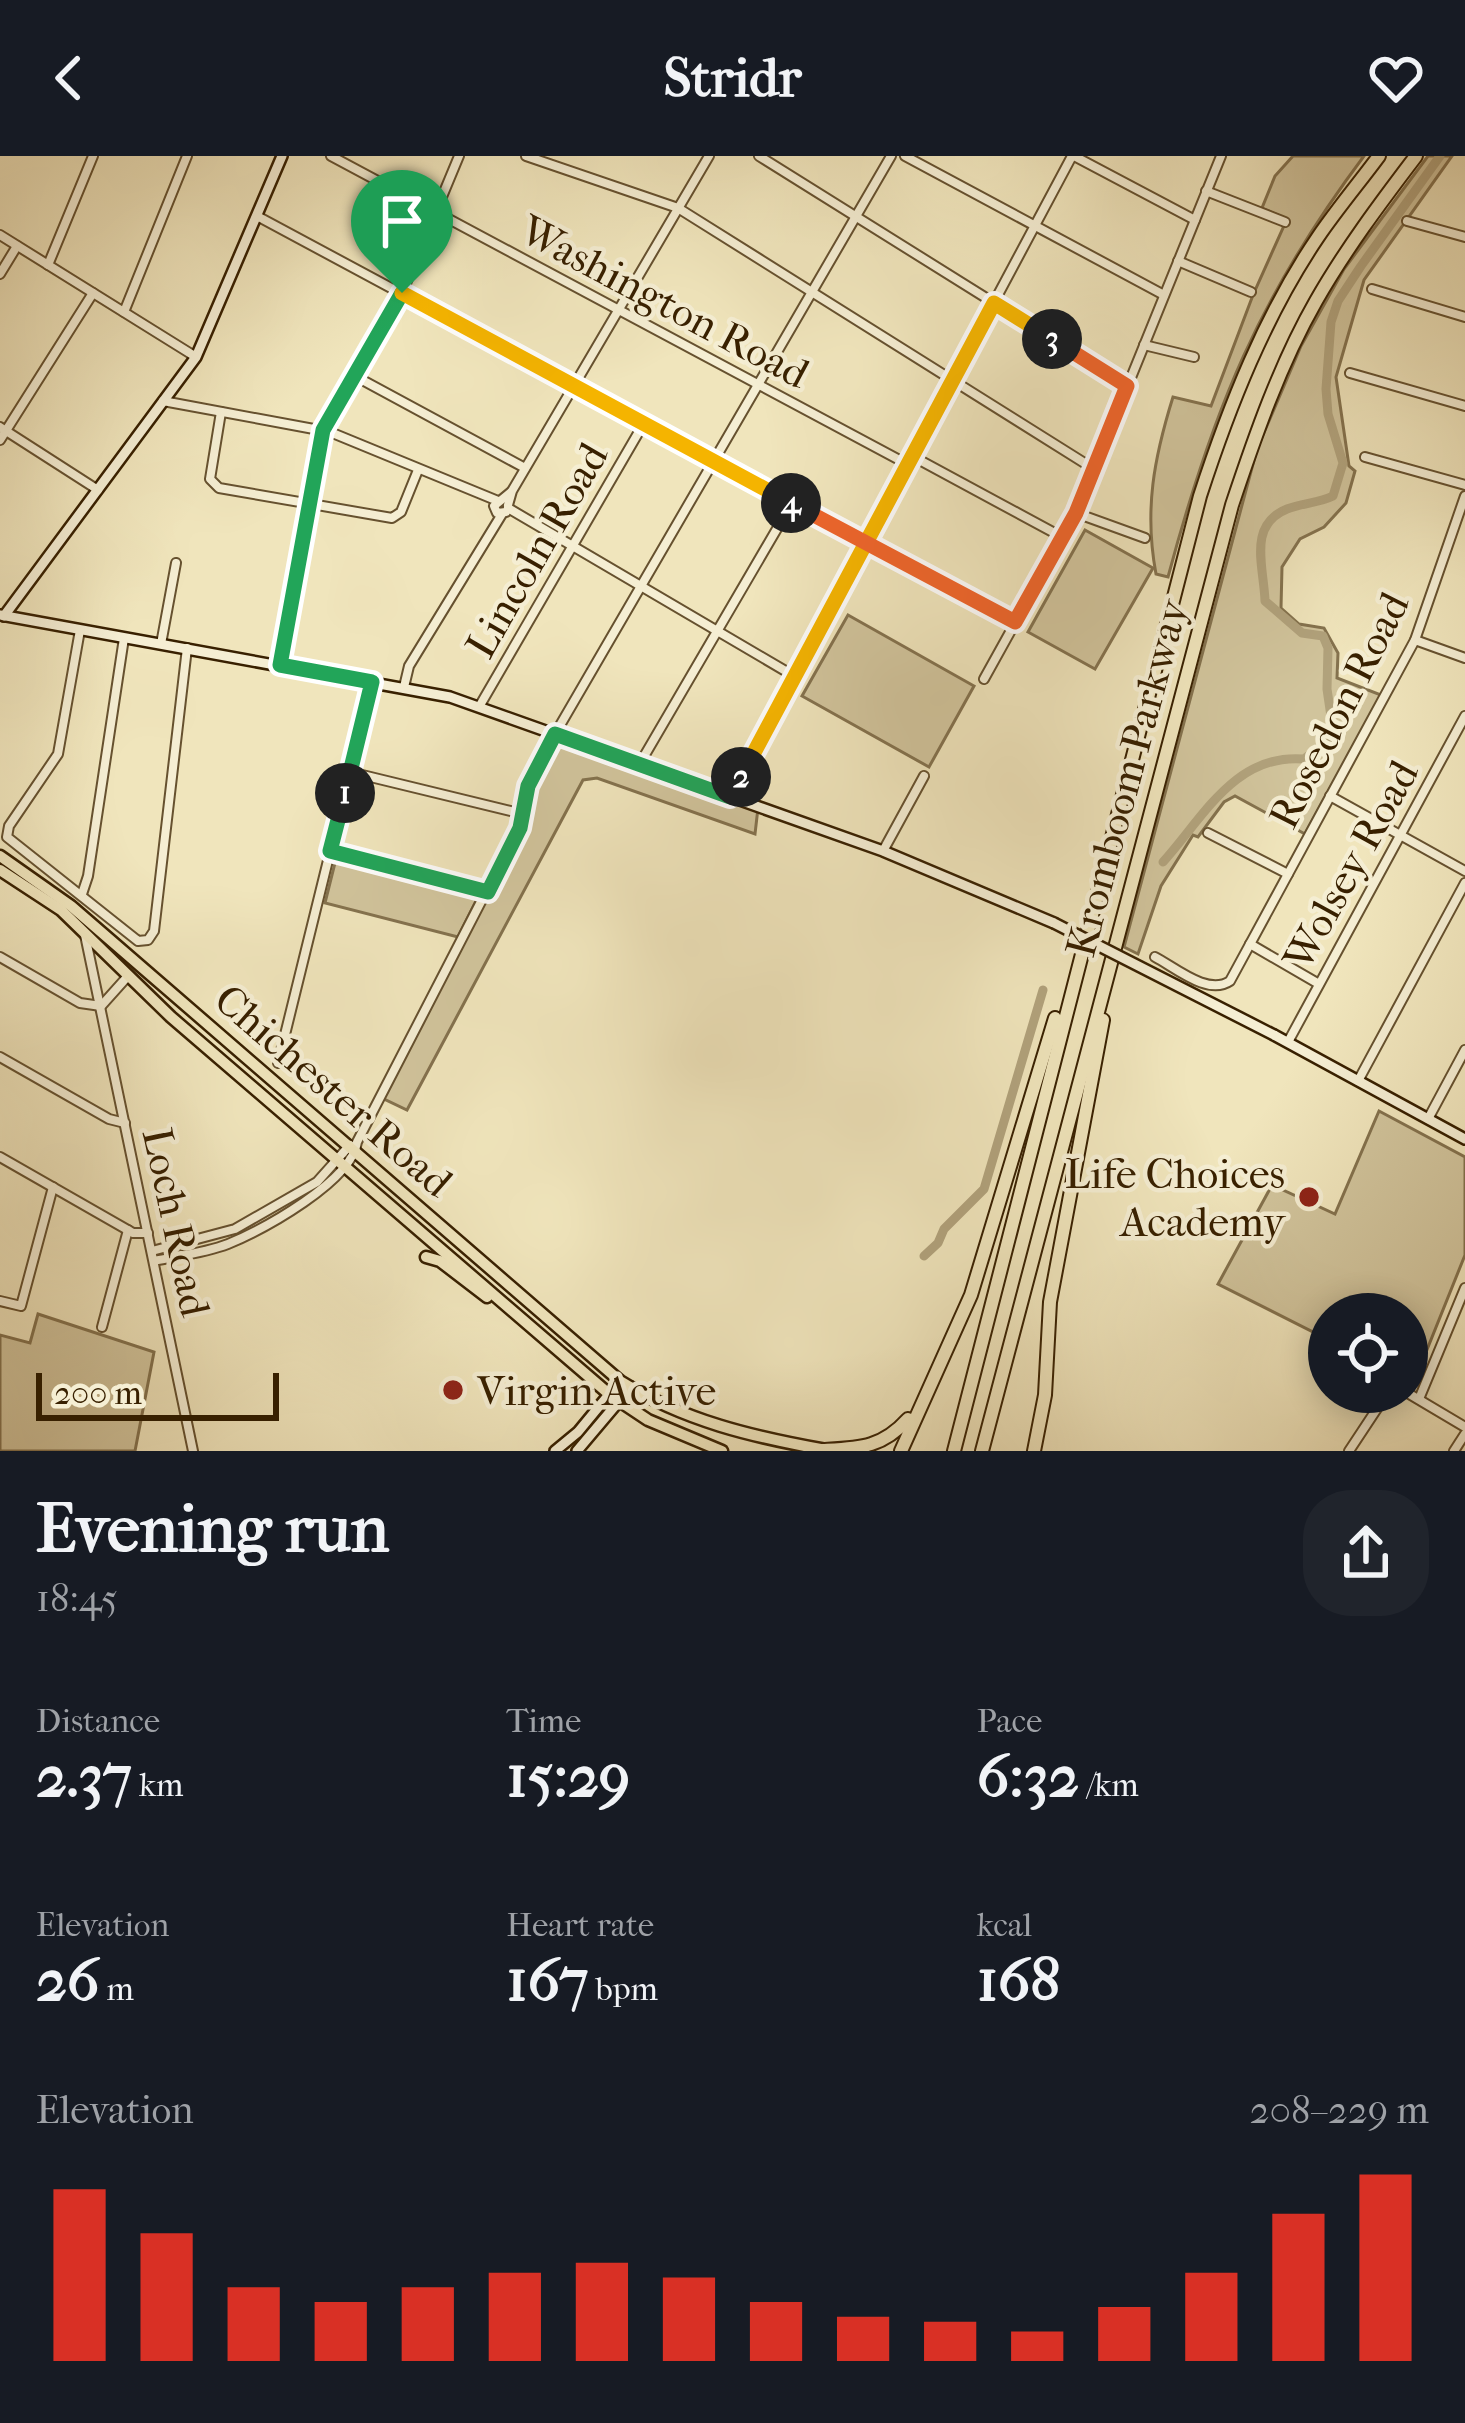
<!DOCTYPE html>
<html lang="en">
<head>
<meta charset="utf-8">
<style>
	:root { --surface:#171b24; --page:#20242c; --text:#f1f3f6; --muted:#9ea1a6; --accent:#d93025 }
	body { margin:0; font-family:"IM FELL French Canon",serif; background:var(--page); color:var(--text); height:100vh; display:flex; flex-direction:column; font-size:45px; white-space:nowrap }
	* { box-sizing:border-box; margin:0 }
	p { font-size:39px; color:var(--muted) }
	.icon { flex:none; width:66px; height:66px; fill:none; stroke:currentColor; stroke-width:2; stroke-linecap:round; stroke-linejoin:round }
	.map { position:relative; height:1295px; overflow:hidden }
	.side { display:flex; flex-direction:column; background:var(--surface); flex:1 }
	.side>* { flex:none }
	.buttons { position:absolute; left:1308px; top:1137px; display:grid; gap:24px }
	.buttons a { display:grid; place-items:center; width:120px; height:120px; border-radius:50%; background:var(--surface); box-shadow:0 6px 30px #0003; font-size:60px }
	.scale { position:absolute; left:36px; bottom:30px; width:243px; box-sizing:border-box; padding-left:12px; border:6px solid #382000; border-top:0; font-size:33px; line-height:42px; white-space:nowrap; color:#382000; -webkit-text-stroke:9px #f5eed3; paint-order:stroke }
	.pin { position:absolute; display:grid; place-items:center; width:102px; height:102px; color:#fff; margin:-123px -51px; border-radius:50% 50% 50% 0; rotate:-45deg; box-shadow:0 0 12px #0007 }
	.pin .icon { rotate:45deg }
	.km { position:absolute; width:60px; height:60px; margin:-30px; border-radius:50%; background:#222; color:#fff; font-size:33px; line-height:60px; text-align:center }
	.round { display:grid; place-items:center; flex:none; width:126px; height:126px; border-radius:48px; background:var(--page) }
	.overview { display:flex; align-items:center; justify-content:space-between; height:204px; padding:0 36px }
	h1 { font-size:66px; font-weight:700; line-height:90px }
	.metrics { display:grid; grid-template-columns:repeat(3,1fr); gap:18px; height:204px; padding:12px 36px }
	.metrics div { display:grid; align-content:center }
	.metrics b { font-size:60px; font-weight:700 }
	.metrics small { font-size:33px; font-weight:400 }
	.metrics p { font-size:33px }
	.chart { height:336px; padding:24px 36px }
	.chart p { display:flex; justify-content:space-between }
	.chart svg { width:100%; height:216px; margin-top:12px; stroke:var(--accent); stroke-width:6 }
	header { display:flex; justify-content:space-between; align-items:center; height:156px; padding:0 36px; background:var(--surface); font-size:54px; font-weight:700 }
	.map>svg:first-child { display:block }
	.green { fill:#d1c49c; stroke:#84724e; stroke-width:3 }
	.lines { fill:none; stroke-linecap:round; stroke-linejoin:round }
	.canal { stroke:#b1a27c; stroke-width:9 }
	.street-casing { stroke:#66512f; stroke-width:12 }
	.secondary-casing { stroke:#382000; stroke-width:14 }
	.primary-casing { stroke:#382000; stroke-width:15 }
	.highway-casing { stroke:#382000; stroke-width:16 }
	.street { stroke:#f5eed3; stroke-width:8 }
	.secondary { stroke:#f5eed3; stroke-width:9 }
	.primary { stroke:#f0e5bc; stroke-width:10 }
	.highway { stroke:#f0e5bc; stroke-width:12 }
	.secondary-bridge-casing { stroke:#382000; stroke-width:14; stroke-linecap:butt }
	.secondary-bridge { stroke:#f5eed3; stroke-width:9 }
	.split-1-casing { stroke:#fff; stroke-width:24 }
	.split-2-casing { stroke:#fff; stroke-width:24 }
	.split-3-casing { stroke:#fff; stroke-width:24 }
	.split-4-casing { stroke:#fff; stroke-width:24 }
	.split-5-casing { stroke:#fff; stroke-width:24 }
	.split-1 { stroke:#22a559; stroke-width:15 }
	.split-2 { stroke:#22a559; stroke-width:15 }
	.split-3 { stroke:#f5b400; stroke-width:15 }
	.split-4 { stroke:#f0652b; stroke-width:15 }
	.split-5 { stroke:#f5b400; stroke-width:15 }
	.poi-dot { fill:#8f2418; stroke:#f5eed3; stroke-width:4.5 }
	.labels { text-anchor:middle; stroke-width:9; stroke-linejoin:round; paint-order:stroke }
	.street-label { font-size:42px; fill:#382000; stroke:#f5eed3 }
	.poi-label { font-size:42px; fill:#382000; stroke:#f5eed3; text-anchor:end }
</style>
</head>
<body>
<header><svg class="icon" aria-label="back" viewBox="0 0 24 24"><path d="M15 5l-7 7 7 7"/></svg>Stridr<svg class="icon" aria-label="heart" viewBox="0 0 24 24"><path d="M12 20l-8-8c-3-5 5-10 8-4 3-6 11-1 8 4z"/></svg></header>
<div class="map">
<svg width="1465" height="1295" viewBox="0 0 1465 1295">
	<rect width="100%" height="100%" fill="#f0e5bc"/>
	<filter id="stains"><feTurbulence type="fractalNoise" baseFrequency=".00167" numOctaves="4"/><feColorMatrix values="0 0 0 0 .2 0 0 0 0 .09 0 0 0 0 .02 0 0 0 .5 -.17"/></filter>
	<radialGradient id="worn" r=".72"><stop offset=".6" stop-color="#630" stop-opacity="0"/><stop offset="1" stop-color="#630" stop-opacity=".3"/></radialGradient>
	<!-- green -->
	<g class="green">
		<path d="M1293,0H1364C1259,140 1213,253 1168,421L1156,418C1144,354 1154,302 1173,241L1211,250L1253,139L1287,63L1262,52L1275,20Z"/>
		<path d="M1428,0H1452L1364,124L1336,221L1349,310L1355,315L1346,347L1324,371L1300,383L1282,411L1281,452L1299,468L1324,472L1338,497L1337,522L1381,539L1305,678L1235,640L1224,646L1198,681L1193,679L1161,730L1138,798L1124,791L1257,293L1301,190L1344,113Z"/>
		<path d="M1085,374L1153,412L1095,513L1028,476Z"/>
		<path d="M848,459L974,530L929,611L802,540Z"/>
		<path d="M555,578L758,652L755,678L597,622L583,624L407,954L382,942L519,672L526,638Z"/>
		<path d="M336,703L478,741L458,781L325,747Z"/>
		<path d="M1379,955L1465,1001V1099L1414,1226L1407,1223V1158H1329V1184L1218,1128L1272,1029L1335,1058Z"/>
		<path d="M38,1158L154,1196L135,1295H0V1179L30,1187Z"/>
	</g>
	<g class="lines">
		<!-- canal -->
		<g class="canal">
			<path d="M1163,706C1203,662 1235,597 1304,603L1327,585L1333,574L1327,533L1328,492L1323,480L1302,477L1265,445C1264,411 1247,369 1287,353C1302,347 1319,347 1333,340L1343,307L1328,258L1326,233L1331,166L1338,145L1361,110L1440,0"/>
			<path d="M924,1100L938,1087L944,1073L984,1033L1043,834"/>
		</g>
		<!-- street casing -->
		<g class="street-casing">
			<g id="street">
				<path d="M331,0L907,308"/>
				<path d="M526,0L678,52L1094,313"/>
				<path d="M759,0L1127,230"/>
				<path d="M905,0L1164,139"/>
				<path d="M1074,0L1195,64"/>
				<path d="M1206,35L1285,66"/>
				<path d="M257,60L1015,467"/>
				<path d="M1407,65L1465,81"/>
				<path d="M0,79L196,201"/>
				<path d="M1178,105L1251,136"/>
				<path d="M48,109L93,0"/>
				<path d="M0,118L17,90"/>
				<path d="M1372,133L1465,161"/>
				<path d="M124,156L187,0"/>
				<path d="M1144,189L1194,201"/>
				<path d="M1350,217L1465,250"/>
				<path d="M353,219L525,312"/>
				<path d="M163,245L330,276L498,345"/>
				<path d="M221,256L210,323L219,332L392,362L401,356L418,314"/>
				<path d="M0,271L98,334"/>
				<path d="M0,284L93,137"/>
				<path d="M912,300L1062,381"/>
				<path d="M1365,301L1465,329"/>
				<path d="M508,349L512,335L709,0"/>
				<path d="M508,352L794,520"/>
				<path d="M506,356L497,357L494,350L511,336"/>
				<path d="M1076,357L1145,382"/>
				<path d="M80,474L58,598L9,670L7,681L138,785L148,784L154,775L187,492"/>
				<path d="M1415,484L1465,502"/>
				<path d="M161,488L176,407"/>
				<path d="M280,509L323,274L402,137L459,0"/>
				<path d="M984,523L1076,357L1221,0"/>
				<path d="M404,531L409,510L502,358"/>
				<path d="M479,551L644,267"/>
				<path d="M639,609L792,347"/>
				<path d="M350,616L523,658"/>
				<path d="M1330,640L1465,715"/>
				<path d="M730,641L1072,0"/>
				<path d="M1208,677L1288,718"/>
				<path d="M330,695L488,736"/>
				<path d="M883,695L924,620"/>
				<path d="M82,738L88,720L124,482"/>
				<path d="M85,779L193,1295"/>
				<path d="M1250,788L1319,828"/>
				<path d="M0,801L80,847L101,850"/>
				<path d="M1155,801C1176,812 1208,840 1230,825L1415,484L1465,340"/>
				<path d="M102,849L128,820"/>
				<path d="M1288,886L1465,560"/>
				<path d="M0,901L109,963L125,967"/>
				<path d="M278,907L372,526"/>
				<path d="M1358,925L1465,727"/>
				<path d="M1428,963L1465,894"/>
				<path d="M0,1001L133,1077H148"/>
				<path d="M152,1095L235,1073L317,1026L350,989"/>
				<path d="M154,1105C178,1100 205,1097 228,1088C264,1073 352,1025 357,986L519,672L528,630L555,578L891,0"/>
				<path d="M0,1145L21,1150L53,1031"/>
				<path d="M102,1171L128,1074"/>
				<path d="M1406,1236L1465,1271"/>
				<path d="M1419,1243L1465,1132"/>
				<path d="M1349,1295L1388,1236"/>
				<path d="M1454,1295L1465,1278"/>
			</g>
		</g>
		<!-- secondary casing -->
		<g class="secondary-casing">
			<g id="secondary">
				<path d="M0,459L450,541L883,695L1054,767"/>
				<path d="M4,460L196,201L282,0"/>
				<path d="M1274,879L1465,983"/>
				<path d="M555,1295L578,1276L620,1225"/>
				<path d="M577,1295L631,1231"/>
			</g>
		</g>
		<!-- primary casing -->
		<g class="primary-casing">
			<g id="primary">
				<path d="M0,700L71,750L620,1225C684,1265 753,1281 826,1294"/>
				<path d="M0,714L61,754L171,861L609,1238L648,1264L722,1295"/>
				<path d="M426,1101L440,1105L487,1141"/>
			</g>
		</g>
		<!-- highway casing -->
		<g class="highway-casing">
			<g id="highway">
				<path d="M823,1294C859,1292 882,1292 908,1263"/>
				<path d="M901,1295L971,1139L1055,862"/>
				<path d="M954,1295L1200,340C1229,251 1265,159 1318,81C1337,53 1359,27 1379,0"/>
				<path d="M982,1295L1232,349C1255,280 1280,208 1316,145C1345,94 1381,46 1416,0"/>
				<path d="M1034,1295L1045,1239L1050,1146L1103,864"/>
			</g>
		</g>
		<!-- street -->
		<use href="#street" class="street"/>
		<!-- secondary -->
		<use href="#secondary" class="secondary"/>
		<!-- primary -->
		<use href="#primary" class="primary"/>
		<!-- highway -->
		<use href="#highway" class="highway"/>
		<!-- secondary-bridge casing -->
		<g class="secondary-bridge-casing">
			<path id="secondary-bridge" d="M1054,767L1274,879"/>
		</g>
		<!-- secondary-bridge -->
		<use href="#secondary-bridge" class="secondary-bridge"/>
	</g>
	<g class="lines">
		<!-- split-1 casing -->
		<g class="split-1-casing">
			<path id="split-1" d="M345,637L372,526L280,509L323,274L402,137"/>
		</g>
		<!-- split-2 casing -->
		<g class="split-2-casing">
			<path id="split-2" d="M345,637L330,695L488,736L520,672L528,630L555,578L730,641L741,621"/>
		</g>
		<!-- split-3 casing -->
		<g class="split-3-casing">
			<path id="split-3" d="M741,621L994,147L1052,183"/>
		</g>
		<!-- split-4 casing -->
		<g class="split-4-casing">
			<path id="split-4" d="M791,347L1015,466L1076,357L1127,230L1052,183"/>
		</g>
		<!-- split-5 casing -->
		<g class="split-5-casing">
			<path id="split-5" d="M402,137L791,347"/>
		</g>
		<!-- split-1 -->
		<use href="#split-1" class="split-1"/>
		<!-- split-2 -->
		<use href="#split-2" class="split-2"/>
		<!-- split-3 -->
		<use href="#split-3" class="split-3"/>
		<!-- split-4 -->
		<use href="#split-4" class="split-4"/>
		<!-- split-5 -->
		<use href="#split-5" class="split-5"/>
	</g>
	<!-- markers -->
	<g class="poi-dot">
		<circle cx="1309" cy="1041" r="12"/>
		<circle cx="453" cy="1234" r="12"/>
	</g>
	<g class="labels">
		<!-- street labels -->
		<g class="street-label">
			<text transform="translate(665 145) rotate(28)" y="15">Washington Road</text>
			<text transform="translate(536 394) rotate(-60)" y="15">Lincoln Road</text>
			<text transform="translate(1338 554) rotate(-63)" y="15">Rosedon Road</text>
			<text transform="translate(1126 622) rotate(-75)" y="15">Kromboom Parkway</text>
			<text transform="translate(1350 709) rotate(-61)" y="15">Wolsey Road</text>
			<text transform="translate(334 934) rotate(41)" y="15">Chichester Road</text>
			<text transform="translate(177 1066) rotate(78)" y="15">Loch Road</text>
		</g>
		<!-- poi labels -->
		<g class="poi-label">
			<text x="1285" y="1032">Life Choices<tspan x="1285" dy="48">Academy</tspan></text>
			<text x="477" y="1249" text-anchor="start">Virgin Active</text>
		</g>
	</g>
	<rect width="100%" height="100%" filter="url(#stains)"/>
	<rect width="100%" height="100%" fill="url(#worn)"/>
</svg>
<div class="buttons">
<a><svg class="icon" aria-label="locate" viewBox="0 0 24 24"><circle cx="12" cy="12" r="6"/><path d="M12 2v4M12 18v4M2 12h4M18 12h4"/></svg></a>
</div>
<div class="scale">200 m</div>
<div class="pin" style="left:402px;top:137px;background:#1e9e55"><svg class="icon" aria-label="arrive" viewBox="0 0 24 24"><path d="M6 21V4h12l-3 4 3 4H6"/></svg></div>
<b class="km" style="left:345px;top:637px">1</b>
<b class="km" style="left:741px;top:621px">2</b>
<b class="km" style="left:1052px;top:183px">3</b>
<b class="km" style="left:791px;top:347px">4</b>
</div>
<section class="side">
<div class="overview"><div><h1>Evening run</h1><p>18:45</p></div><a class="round"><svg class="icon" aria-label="share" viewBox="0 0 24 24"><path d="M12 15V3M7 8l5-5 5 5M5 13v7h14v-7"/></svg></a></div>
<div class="metrics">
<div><p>Distance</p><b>2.37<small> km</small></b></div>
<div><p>Time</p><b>15:29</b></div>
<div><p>Pace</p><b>6:32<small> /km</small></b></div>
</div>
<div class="metrics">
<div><p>Elevation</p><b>26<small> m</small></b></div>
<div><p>Heart rate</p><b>167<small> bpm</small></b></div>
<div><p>kcal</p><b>168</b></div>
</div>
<div class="chart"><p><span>Elevation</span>208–229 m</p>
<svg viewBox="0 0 160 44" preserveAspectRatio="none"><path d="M5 44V9M15 44V18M25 44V29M35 44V32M45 44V29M55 44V26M65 44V24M75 44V27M85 44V32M95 44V35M105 44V36M115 44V38M125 44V33M135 44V26M145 44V14M155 44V6"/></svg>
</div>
</section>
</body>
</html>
